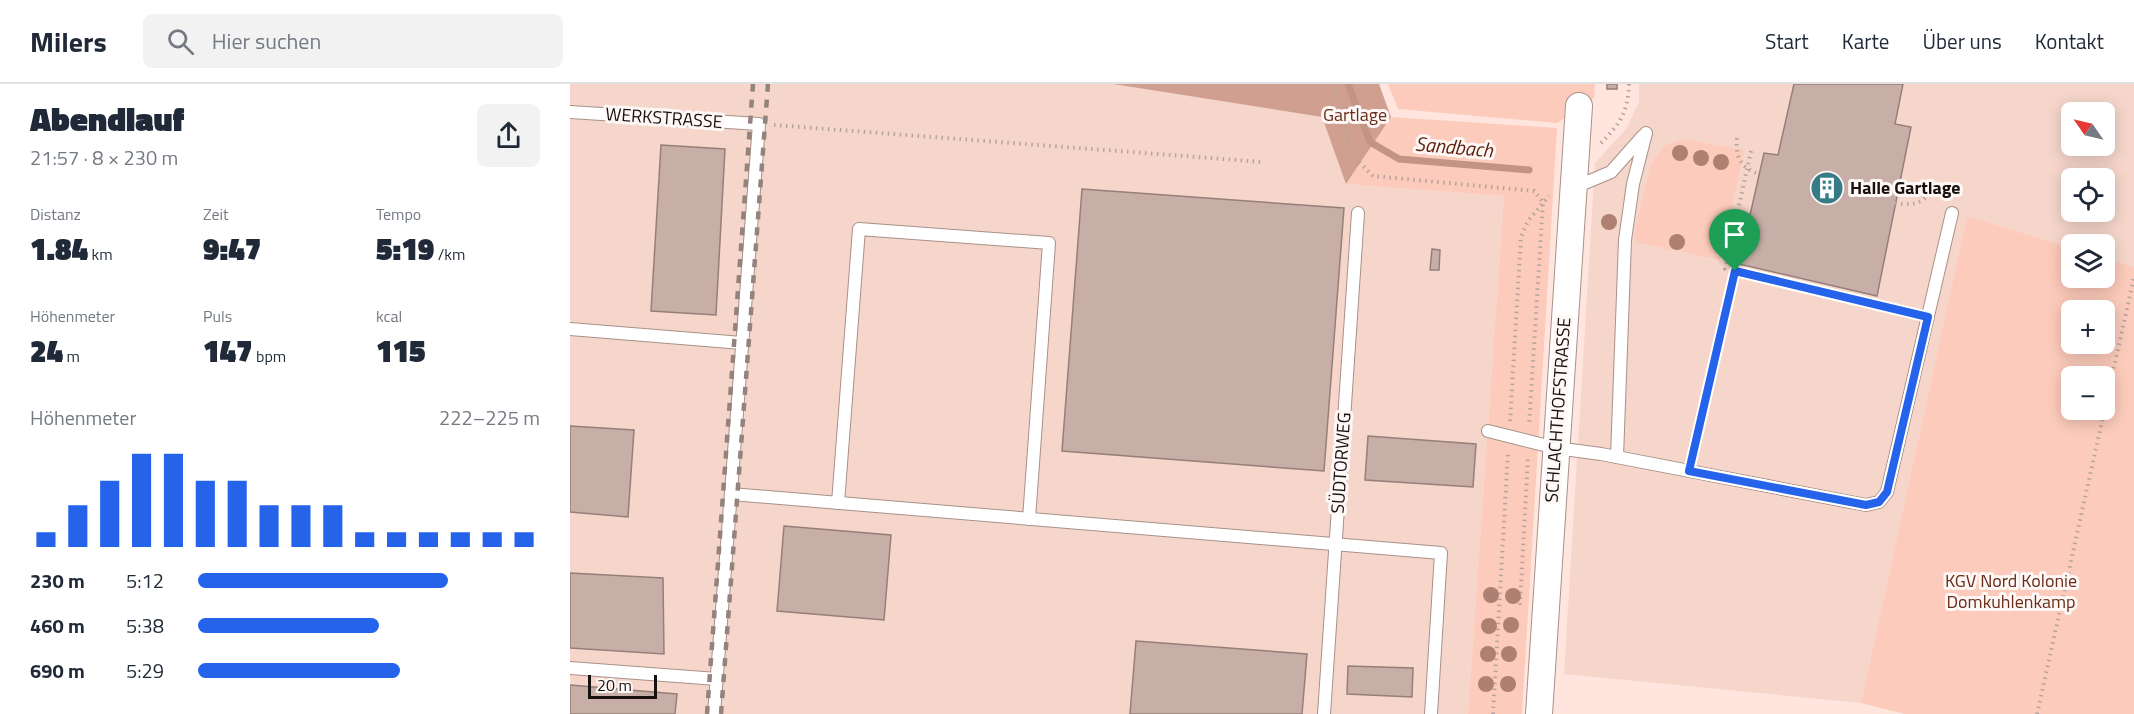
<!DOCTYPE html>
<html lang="de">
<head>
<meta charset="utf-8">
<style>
	:root { --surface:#fff; --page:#f2f2f3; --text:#1f2937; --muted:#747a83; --line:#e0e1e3; --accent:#2563eb }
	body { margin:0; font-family:"Titillium Web",sans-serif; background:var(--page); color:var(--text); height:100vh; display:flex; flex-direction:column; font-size:22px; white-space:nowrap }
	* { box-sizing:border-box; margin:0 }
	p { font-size:20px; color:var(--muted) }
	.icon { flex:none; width:33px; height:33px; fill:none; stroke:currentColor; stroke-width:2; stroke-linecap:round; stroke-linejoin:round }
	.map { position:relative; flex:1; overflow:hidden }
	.side { display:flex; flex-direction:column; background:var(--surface); width:570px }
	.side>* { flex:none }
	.needle { width:39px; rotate:304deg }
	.tools { position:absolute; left:1491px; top:18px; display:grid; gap:12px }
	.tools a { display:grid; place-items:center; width:54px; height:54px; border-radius:9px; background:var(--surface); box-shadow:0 3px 15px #0003; font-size:30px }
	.scale { position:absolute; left:18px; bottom:15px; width:69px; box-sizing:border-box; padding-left:6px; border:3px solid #19110f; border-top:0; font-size:16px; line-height:21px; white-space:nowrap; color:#19110f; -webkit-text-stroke:4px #fdf7f6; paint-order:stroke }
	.pin { position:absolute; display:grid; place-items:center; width:51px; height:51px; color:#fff; margin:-62px -26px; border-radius:50% 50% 50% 0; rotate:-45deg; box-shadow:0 0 6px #0007 }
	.pin .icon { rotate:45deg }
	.round { display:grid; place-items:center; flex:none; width:63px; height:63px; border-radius:9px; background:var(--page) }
	.summary { display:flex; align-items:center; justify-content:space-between; height:102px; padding:0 30px }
	h1 { font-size:33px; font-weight:800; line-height:45px }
	.figures { display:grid; grid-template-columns:repeat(3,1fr); gap:9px; height:102px; padding:6px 30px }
	.figures div { display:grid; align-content:center }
	.figures b { font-size:30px; font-weight:800 }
	.figures small { font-size:16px; font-weight:400 }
	.figures p { font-size:16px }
	.chart { height:168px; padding:12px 30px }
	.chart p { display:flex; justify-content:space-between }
	.chart svg { width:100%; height:108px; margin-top:6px; stroke:var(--accent); stroke-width:6 }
	ul { padding:0 30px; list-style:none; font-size:20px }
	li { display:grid; grid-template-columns:96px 72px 1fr; align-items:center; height:45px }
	li i { height:15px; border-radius:8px; background:var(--accent) }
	header { display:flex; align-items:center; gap:36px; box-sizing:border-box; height:84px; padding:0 30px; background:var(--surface); border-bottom:2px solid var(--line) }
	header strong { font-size:28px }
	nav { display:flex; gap:33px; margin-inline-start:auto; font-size:21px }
	.search { width:420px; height:54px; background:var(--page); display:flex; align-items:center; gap:15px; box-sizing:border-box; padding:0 21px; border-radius:9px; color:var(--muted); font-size:22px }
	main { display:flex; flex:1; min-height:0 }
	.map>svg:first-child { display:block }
	.built { fill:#f6d6cb; fill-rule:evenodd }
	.green { fill:#fccbbb; fill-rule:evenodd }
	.forest { fill:#d09f8f }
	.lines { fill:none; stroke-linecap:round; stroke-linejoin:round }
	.stream { stroke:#c39384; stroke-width:7 }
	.building { fill:#c7afa7; stroke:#967f78; stroke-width:1.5 }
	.lane-casing { stroke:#a89189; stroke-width:14 }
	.street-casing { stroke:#a89189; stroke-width:28 }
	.path { stroke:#b7a39d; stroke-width:4; stroke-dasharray:1.5 4.5; stroke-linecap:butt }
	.lane { stroke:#fff; stroke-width:12 }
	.street { stroke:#fff; stroke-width:26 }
	.rail { stroke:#94827d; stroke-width:4.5; stroke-dasharray:8 8; stroke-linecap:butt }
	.path-bridge { stroke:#b7a39d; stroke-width:4; stroke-dasharray:1.5 4.5; stroke-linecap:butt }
	.tree { fill:#ad8071 }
	.route-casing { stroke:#fff; stroke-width:12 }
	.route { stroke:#2563eb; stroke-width:8 }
	.labels { text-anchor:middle; stroke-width:6; stroke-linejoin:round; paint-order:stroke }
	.park-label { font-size:18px; fill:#6a2d19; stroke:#fdf7f6 }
	.street-label { font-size:18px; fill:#19110f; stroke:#fdf7f6 }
	.poi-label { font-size:18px; font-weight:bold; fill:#19110f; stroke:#fdf7f6; text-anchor:start }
	.water-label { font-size:20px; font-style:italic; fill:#5a1f0a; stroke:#fdf7f6 }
</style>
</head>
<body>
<header>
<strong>Milers</strong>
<div class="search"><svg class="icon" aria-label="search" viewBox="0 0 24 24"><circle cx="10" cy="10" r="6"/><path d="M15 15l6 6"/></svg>Hier suchen</div>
<nav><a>Start</a><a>Karte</a><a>Über uns</a><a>Kontakt</a></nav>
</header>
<main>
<section class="side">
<div class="summary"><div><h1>Abendlauf</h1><p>21:57 · 8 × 230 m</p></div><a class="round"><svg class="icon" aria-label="share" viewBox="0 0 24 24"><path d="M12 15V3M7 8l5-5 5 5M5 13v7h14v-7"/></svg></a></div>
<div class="figures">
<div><p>Distanz</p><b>1.84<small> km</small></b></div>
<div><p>Zeit</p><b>9:47</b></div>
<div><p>Tempo</p><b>5:19<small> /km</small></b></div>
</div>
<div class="figures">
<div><p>Höhenmeter</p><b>24<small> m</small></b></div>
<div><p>Puls</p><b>147<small> bpm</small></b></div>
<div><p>kcal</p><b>115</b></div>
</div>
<div class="chart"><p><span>Höhenmeter</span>222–225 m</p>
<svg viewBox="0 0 160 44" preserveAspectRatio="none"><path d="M5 44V38M15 44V27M25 44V17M35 44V6M45 44V6M55 44V17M65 44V17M75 44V27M85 44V27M95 44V27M105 44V38M115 44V38M125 44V38M135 44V38M145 44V38M155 44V38"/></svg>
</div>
<ul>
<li><b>230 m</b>5:12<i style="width:73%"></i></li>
<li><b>460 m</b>5:38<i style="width:53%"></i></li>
<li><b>690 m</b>5:29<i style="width:59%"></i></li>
</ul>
</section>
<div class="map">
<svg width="1564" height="630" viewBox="0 0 1564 630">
	<rect width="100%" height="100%" fill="#ffe5dd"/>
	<!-- built -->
	<g class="built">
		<path d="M0,0H543L752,33L776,100L934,112L898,630H0Z"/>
		<path d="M1069,0H1564V183L1535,174L1534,160H1502L1501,164L1397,132L1291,619L994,590L1025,79L1056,45L1069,18ZM1502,28H1534V62H1502ZM1502,94H1534V128H1502Z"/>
	</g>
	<!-- green -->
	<g class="green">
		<path d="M818,0H1025L1024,14L987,39L828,25Z"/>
		<path d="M821,33L987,44L952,630H898L934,112L776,100Z"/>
		<path d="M1113,55L1174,66L1150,176L1066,158L1064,150L1081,80L1094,62Z"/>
		<path d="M1397,132L1501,164L1502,194H1534L1535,174L1564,183V630H1335L1291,619ZM1502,226H1534V260H1502ZM1502,292H1534V326H1502Z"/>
	</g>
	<!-- forest -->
	<path class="forest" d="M543,0H809L821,33L776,100L752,33Z"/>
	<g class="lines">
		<!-- stream -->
		<path class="stream" d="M778,0L800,58L829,75L959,86"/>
	</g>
	<!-- building -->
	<g class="building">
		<rect x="1037" y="0" width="10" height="5"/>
		<path d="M1224,0H1333L1325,40L1341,43L1307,212L1169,180L1194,69L1208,71Z"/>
		<path d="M91,61L155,65L146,231L81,227Z"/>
		<path d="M512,105L774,124L754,387L492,367Z"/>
		<path d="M862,165L870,166L869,186H860Z"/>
		<path d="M0,342L64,346L58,433L0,428Z"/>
		<path d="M798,352L906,360L903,403L795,396Z"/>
		<path d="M214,442L321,451L314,536L207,527Z"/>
		<path d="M0,489L93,494L94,570L0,564Z"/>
		<path d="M566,557L737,570L732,630H560Z"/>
		<path d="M778,582L843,584L842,613L777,610Z"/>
		<path d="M0,601L107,610L105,630H0Z"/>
	</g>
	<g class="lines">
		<!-- lane casing -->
		<g class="lane-casing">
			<g id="lane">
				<path d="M0,28L189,40L144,630"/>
				<path d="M1003,104L1041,88L1073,52"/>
				<path d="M0,245L172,259"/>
				<path d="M918,347L986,364L1031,370L1296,421L1309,418L1317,408L1382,129"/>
				<path d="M1047,373L1055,156L1063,100L1076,49"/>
				<path d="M161,410L871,469L861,630"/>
				<path d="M268,419L289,145L479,159L459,435"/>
				<path d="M0,584L147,595"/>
				<path d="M754,630L788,129"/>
			</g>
		</g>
		<!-- street casing -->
		<g class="street-casing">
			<path id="street" d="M969,630L1009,22"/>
		</g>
		<!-- path -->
		<g class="path">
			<path d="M763,0L772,26L781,70L803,92L964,107L973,118L959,342"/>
			<path d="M204,41L693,78"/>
			<path d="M1031,59C1050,40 1058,28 1059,0"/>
			<path d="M1181,67L1155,185L1343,229"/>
			<path d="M1325,119C1349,122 1356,118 1366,96"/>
			<path d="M940,337L951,153L958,137L979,112"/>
			<path d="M1123,371L1165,187"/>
			<path d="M950,521L958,373"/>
			<path d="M923,630L938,369"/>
			<path d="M1467,630L1564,193"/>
		</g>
		<!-- lane -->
		<use href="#lane" class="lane"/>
		<!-- street -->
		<use href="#street" class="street"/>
		<!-- rail -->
		<g class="rail">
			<path d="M137,630L183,0"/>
			<path d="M151,630L198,0"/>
		</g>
		<!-- path-bridge -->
		<path class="path-bridge" d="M1167,54C1165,73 1171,84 1189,90"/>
	</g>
	<!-- trees -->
	<g class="tree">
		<circle cx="1110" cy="69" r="8"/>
		<circle cx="1131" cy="74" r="8"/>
		<circle cx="1151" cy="78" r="8"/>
		<circle cx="1039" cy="138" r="8"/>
		<circle cx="1107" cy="158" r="8"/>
		<circle cx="921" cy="511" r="8"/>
		<circle cx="943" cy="512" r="8"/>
		<circle cx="941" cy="541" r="8"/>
		<circle cx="919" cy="542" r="8"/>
		<circle cx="918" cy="570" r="8"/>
		<circle cx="939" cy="570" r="8"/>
		<circle cx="916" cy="600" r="8"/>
		<circle cx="938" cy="600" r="8"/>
	</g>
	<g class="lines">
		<!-- route casing -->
		<g class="route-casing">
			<path id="route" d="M1165,187L1358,233L1317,408L1309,418L1296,421L1119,387Z"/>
		</g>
		<!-- route -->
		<use href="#route" class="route"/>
	</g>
	<!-- icons -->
	<defs>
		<g id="building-disc" transform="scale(1.725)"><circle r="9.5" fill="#357c86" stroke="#fdf7f6"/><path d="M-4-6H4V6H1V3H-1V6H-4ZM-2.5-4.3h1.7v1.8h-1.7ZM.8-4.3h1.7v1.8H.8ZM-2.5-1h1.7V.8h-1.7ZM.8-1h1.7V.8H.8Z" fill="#fff"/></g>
	</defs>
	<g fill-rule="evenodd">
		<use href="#building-disc" x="1257" y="104"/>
	</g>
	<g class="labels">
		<!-- park labels -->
		<g class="park-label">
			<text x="785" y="37">Gartlage</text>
			<text x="1441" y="503">KGV Nord Kolonie<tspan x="1441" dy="21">Domkuhlenkamp</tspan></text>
		</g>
		<!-- street labels -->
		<g class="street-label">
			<text transform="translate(94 34) rotate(4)" y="6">WERKSTRASSE</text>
			<text transform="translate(988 326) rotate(-86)" y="6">SCHLACHTHOFSTRASSE</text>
			<text transform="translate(771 379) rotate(-86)" y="6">SÜDTORWEG</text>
		</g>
		<!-- poi labels -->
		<g class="poi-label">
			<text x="1280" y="110">Halle Gartlage</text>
		</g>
		<!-- water labels -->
		<g class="water-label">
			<text transform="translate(884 63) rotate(5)" y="7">Sandbach</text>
		</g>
	</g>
</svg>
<div class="tools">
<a><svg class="needle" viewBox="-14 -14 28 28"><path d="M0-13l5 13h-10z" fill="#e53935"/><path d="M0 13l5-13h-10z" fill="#747a83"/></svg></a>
<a><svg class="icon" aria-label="locate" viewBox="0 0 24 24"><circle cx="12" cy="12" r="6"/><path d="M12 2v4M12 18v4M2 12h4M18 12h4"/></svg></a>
<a><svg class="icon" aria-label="layers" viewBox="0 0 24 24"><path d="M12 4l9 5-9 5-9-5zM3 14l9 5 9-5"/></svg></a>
<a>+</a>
<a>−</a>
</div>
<div class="scale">20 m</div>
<div class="pin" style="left:1165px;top:187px;background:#1e9e55"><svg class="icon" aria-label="arrive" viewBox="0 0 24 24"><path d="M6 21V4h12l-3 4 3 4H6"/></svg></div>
</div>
</main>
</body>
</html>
